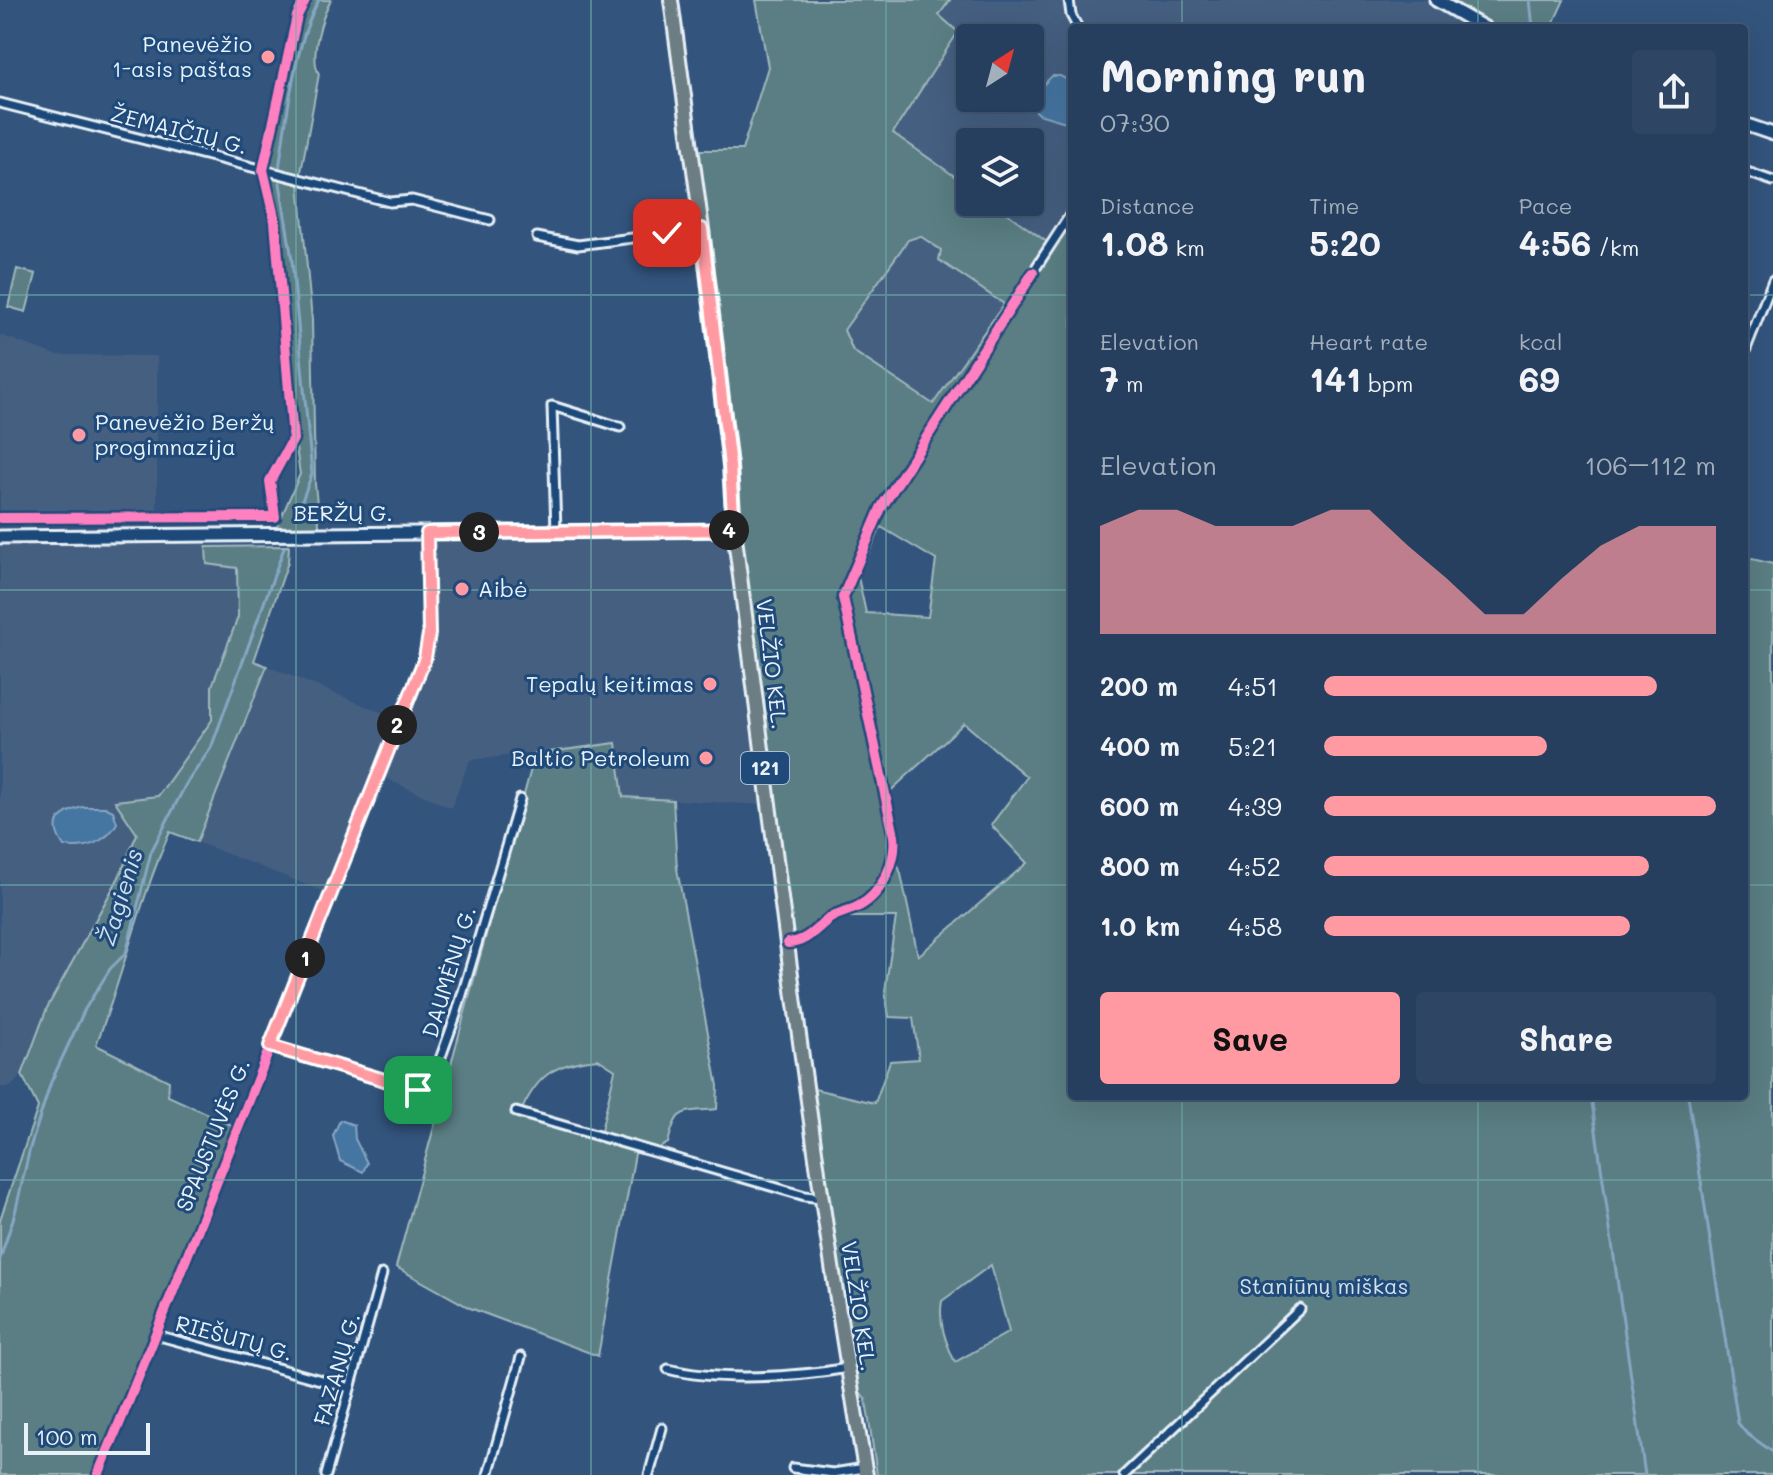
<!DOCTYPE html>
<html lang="en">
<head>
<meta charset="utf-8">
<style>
	:root { --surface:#263f5e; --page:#2e4664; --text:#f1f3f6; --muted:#a4afbc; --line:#425873; --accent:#ff9aa2 }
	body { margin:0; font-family:Mali,sans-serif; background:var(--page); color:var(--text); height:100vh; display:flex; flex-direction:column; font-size:30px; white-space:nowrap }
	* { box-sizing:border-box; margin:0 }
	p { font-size:26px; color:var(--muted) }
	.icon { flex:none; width:44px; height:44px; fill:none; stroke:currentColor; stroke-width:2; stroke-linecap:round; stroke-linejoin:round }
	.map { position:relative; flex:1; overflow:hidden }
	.drawer { position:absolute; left:1068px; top:24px; width:680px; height:1076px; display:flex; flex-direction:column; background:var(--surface); border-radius:8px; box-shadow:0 8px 32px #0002,0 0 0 2px var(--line) }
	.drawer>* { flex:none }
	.needle { width:52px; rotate:36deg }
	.tools { position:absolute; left:956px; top:24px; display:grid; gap:16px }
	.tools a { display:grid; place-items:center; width:88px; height:88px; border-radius:8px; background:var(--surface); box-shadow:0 8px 32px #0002,0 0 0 2px var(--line); font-size:40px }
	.scale { position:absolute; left:24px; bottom:20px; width:126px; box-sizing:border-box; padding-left:8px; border:4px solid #e8f1f8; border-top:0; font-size:22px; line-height:28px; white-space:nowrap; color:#e8f1f8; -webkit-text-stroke:6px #1f4a7a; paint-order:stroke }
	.pin { position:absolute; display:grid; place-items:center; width:68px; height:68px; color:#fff; margin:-34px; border-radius:16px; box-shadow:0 4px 12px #0006 }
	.km { position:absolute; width:40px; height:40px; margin:-20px; border-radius:50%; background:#222; color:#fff; font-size:22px; line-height:40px; text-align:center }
	.round { display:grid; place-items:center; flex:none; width:84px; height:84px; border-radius:8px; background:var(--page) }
	.overview { display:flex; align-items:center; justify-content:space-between; height:136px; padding:0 32px }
	h1 { font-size:44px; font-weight:800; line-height:60px }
	.figures { display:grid; grid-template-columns:repeat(3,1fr); gap:12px; height:136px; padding:8px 32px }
	.figures div { display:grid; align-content:center }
	.figures b { font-size:34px; font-weight:800 }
	.figures small { font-size:22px; font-weight:400 }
	.figures p { font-size:22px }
	.chart { height:224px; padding:16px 32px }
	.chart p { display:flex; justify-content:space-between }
	.chart svg { width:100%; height:144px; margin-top:8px; fill:var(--accent); opacity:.7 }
	.cta { display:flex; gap:16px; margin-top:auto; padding:16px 32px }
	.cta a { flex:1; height:92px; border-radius:8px; background:var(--accent); color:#111; font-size:32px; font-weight:800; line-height:92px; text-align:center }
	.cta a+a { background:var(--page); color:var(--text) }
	ul { padding:0 32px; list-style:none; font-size:26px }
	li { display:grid; grid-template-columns:128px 96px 1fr; align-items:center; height:60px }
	li i { height:20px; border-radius:10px; background:var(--accent) }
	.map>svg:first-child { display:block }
	.built { fill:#445e81; fill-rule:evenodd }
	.green { fill:#5a7e83; stroke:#a1b8be; stroke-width:2; fill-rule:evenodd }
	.water { fill:#4575a1; stroke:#86a7c4; stroke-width:2 }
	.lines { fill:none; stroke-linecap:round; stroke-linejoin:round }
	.stream { stroke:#86a7c4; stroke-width:3 }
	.street-casing { stroke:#e8f1f8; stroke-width:13 }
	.secondary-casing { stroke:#e8f1f8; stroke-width:17 }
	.primary-casing { stroke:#e8f1f8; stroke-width:18 }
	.street { stroke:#1f4a7a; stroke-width:7 }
	.secondary { stroke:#1f4a7a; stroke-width:11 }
	.primary { stroke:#6d7d84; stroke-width:12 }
	.cycleway-casing { stroke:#1f4a7a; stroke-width:15 }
	.cycleway { stroke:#ff80c0; stroke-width:10 }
	.route-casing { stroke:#fff; stroke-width:16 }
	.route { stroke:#ff9aa2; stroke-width:10 }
	.grid { fill:none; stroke:#71adac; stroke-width:2; stroke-opacity:0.55 }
	.poi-dot { fill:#ff9aa2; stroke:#1f4a7a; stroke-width:3 }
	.labels { text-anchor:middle; stroke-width:6; stroke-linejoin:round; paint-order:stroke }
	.shield { fill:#1f4a7a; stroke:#acbfd2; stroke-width:2 }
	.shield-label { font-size:20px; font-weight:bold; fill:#e8f1f8 }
	.poi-label { font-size:22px; fill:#e8f1f8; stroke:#1f4a7a; text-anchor:end }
	.street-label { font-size:22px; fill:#e8f1f8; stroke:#1f4a7a }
	.park-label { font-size:22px; fill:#d3e0e6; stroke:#1f4a7a }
	.water-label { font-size:24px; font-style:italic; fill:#d0deeb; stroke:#1f4a7a }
</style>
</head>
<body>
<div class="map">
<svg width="1773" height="1475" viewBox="0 0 1773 1475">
	<rect width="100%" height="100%" fill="#33547d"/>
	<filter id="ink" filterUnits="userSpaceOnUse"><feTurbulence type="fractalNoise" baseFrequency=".0125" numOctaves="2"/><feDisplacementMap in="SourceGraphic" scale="16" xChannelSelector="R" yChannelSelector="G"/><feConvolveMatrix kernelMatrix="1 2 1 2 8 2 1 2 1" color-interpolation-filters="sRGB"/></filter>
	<g filter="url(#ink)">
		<!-- built -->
		<g class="built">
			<path d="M950,0H1425L1468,28H1072V212L1051,245L991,202H1030V142H970V187L893,133L957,33L939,15ZM970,38H1030V98H970Z"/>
			<path d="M920,236L941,251L940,260L1004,304L933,404L853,351L844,330L908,240Z"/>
			<path d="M0,335L56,355L157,356V515L0,516Z"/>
			<path d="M734,530L764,805L623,797L616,744L470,760L451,808L374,773L327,893L197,842L267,666L403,721L428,658L430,540L540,531Z"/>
			<path d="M206,543L207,564L237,568L238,617L212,686V720L158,796L116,801L137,834L119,877L47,1008L22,1075L11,1087H0V545Z"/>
		</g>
		<!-- green -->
		<g class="green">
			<path d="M304,0H331C322,17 309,56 319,74L299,183L312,320L315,484L320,534H274L300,474L284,368L282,285L264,144L296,40Z"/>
			<path d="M756,0H950L939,15L958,32L893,133L970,187V202H991L1050,244L1072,212V1096H1744V557L1773,564V1475H877L866,1400L850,1378L806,1087L875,1103L890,1061L919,1059L913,1018L889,1017L885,991L896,917H828L806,936H793L788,943L691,150H742L768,67ZM920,236L941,250L939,260L1004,304L933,404L853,351L844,330L908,240ZM881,527L936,560L928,617L866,613L858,577ZM964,723L1027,777L991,825L1027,863L918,956L901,874L894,854L884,797ZM991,1265L1009,1332L955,1362C946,1343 938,1322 942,1301Z"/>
			<path d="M1436,0H1564L1551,28H1485Z"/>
			<path d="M17,269L36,274L26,312L8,307Z"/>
			<path d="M289,546L288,562L254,661L267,666L197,842L170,832C140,898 123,976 96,1045L169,1081L168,1096L234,1126L95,1475H0V1220L38,1107L22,1075L47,1008L119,877L137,834L115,801L158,796L212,720V686L238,617L237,568L207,564L206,547Z"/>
			<path d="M616,743L623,797L673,800L677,869L718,1086L717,1109C681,1113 677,1106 668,1143L659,1148L637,1143L598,1356L470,1308L396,1267L535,754ZM598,1059L615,1070L599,1140L519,1116C536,1076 553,1063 598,1059Z"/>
		</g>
		<!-- water -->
		<g class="water">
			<path d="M1052,76H1060L1072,82V124L1039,114L1034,109L1037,91Z"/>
			<path d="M83,807H105L113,811L117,823C107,842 85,850 64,846C48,823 59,813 83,807Z"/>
			<path d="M340,1120L354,1125L355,1139L367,1163L363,1172L340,1161L333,1136Z"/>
		</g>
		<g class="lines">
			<!-- stream -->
			<g class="stream">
				<path d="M1530,0L1533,28"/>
				<path d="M279,169C286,120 295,41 319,0"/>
				<path d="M280,183L292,260L312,474L297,514"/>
				<path d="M1591,1096L1645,1475"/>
				<path d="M1688,1096L1738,1423L1746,1433L1773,1452"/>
				<path d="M0,1259L15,1213L30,1148L51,1082L85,1009L110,969L126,953L151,852L186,784L211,748L284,548"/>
			</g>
			<!-- street casing -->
			<g class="street-casing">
				<g id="street">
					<path d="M1069,0L1071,15L1078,28"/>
					<path d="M0,103L390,202L412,200L490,220"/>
					<path d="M1744,171L1773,181"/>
					<path d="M537,237L578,245L702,229"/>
					<path d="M1037,266L1072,212"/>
					<path d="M1744,354L1773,280"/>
					<path d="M556,531L552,406L620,427"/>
					<path d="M788,943C807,942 815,929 830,918C839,912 850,911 859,906C882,894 897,861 894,836L843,597L881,508L1033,273"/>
					<path d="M270,1046L418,1090L430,1087L456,1015L520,799"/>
					<path d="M516,1112L805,1196L822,1198"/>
					<path d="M156,1335L350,1388"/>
					<path d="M668,1369C718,1382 797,1377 848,1368"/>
					<path d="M793,1468L833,1473L865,1468"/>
					<path d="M98,1475C211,1204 314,930 425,658L429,634L427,533"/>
					<path d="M326,1475L382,1274"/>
					<path d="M488,1475L521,1357"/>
					<path d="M649,1475L662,1428"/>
					<path d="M1124,1475L1300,1309"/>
				</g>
			</g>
			<!-- secondary casing -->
			<g class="secondary-casing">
				<g id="secondary">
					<path d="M1436,0L1485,28"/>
					<path d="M1744,124L1773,134"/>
					<path d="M0,537L734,530"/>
				</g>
			</g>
			<!-- primary casing -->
			<g class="primary-casing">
				<path id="primary" d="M671,0L702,229L730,466L734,530C775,845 811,1162 866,1475"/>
			</g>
			<!-- street -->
			<use href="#street" class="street"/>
			<!-- secondary -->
			<use href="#secondary" class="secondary"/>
			<!-- primary -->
			<use href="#primary" class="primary"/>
			<!-- cycleway casing -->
			<g class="cycleway-casing">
				<g id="cycleway">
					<path d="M0,518L275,517L270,481L293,439L275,221L263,170L297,16L305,0"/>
					<path d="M788,943C807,942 815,929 830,918C839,912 850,911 859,906C882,894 897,861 894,836L843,597L881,508L1033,273"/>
					<path d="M98,1475C211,1204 314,930 425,658L429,634L427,533"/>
				</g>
			</g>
			<!-- cycleway -->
			<use href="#cycleway" class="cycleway"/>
		</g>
	</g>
	<g class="lines" filter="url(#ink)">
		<!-- route casing -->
		<g class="route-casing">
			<path id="route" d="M418,1090L270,1046L425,658L429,634L427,533L734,530L730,466L702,229L667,233"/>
		</g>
		<!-- route -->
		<use href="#route" class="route"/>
	</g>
	<!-- grid -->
	<path class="grid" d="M296,0V1475M591,0V1475M886,0V1475M1182,0V28M1478,0V28M0,295H1072M1744,295H1773M0,590H1072M1744,590H1773M0,885H1072M1744,885H1773M1182,1096V1475M1478,1096V1475M0,1180H1773"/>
	<!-- markers -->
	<g class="poi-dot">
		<circle cx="268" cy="57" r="8"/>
		<circle cx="79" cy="435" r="8"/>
		<circle cx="462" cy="589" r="8"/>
		<circle cx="710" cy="684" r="8"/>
		<circle cx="706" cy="758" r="8"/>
	</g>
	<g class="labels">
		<!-- shield labels -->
		<rect class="shield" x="741" y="752" width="48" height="32" rx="6"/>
		<g class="shield-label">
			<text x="765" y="775">121</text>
		</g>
		<!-- poi labels -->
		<g class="poi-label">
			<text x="252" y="52">Panevėžio<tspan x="252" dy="25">1-asis paštas</tspan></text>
			<text x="95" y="430" text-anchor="start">Panevėžio Beržų<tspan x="95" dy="25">progimnazija</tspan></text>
			<text x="478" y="597" text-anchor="start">Aibė</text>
			<text x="694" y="692">Tepalų keitimas</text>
			<text x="690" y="766">Baltic Petroleum</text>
		</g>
		<!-- street labels -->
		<g class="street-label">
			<text transform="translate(179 130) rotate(14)" y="8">ŽEMAIČIŲ G.</text>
			<text x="343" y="521">BERŽŲ G.</text>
			<text transform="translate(772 664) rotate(83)" y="8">VELŽIO KEL.</text>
			<text transform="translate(449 972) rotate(-73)" y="8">DAUMĖNŲ G.</text>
			<text transform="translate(213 1135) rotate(-68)" y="8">SPAUSTUVĖS G.</text>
			<text transform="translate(859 1306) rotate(81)" y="8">VELŽIO KEL.</text>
			<text transform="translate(234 1338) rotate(15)" y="8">RIEŠUTŲ G.</text>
			<text transform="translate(337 1369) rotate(-74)" y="8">FAZANŲ G.</text>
		</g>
		<!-- park labels -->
		<g class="park-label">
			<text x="1324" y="1294">Staniūnų miškas</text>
		</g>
		<!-- water labels -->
		<g class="water-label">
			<text transform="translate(121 897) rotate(-73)" y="8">Žagienis</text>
		</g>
	</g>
</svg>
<div class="tools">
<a><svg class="needle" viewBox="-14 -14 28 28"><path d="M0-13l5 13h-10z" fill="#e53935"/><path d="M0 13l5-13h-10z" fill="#a4afbc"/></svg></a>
<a><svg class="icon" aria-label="layers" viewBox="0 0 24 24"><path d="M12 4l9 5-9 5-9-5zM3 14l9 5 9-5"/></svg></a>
</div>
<div class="scale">100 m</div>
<div class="pin" style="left:418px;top:1090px;background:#1e9e55"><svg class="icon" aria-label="arrive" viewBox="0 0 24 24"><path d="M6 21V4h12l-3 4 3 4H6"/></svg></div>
<div class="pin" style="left:667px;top:233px;background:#d93025"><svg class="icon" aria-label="check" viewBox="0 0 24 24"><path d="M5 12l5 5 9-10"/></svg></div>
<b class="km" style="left:305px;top:958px">1</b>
<b class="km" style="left:397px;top:725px">2</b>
<b class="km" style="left:479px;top:532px">3</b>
<b class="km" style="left:729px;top:530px">4</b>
<section class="drawer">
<div class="overview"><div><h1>Morning run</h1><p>07:30</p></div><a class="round"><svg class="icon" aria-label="share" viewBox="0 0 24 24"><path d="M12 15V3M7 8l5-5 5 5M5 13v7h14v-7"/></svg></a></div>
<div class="figures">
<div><p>Distance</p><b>1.08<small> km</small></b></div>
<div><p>Time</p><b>5:20</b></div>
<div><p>Pace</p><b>4:56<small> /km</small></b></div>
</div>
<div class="figures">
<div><p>Elevation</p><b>7<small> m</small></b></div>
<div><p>Heart rate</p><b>141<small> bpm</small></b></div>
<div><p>kcal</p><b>69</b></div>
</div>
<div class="chart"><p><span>Elevation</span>106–112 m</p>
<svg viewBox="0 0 160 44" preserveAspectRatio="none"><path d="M0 44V11L10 6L20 6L30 11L40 11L50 11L60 6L70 6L80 17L90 27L100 38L110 38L120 27L130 17L140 11L150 11L160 11V44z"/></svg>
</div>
<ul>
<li><b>200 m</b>4:51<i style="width:85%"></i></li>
<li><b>400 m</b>5:21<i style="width:57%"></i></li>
<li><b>600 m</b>4:39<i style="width:100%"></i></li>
<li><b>800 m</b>4:52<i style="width:83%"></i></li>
<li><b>1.0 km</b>4:58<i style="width:78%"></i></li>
</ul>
<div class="cta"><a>Save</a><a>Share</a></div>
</section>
</div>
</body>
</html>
